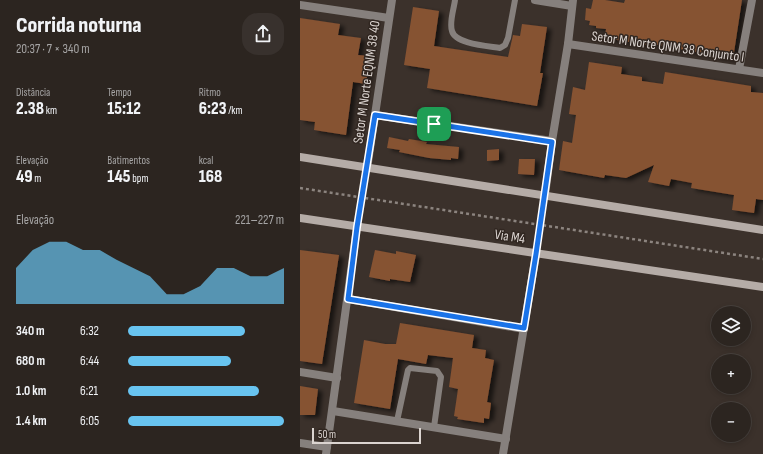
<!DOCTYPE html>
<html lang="pt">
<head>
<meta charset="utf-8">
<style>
	:root { --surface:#2c2520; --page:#38312d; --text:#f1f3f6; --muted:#a6a5a5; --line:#48423e; --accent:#68c4f0 }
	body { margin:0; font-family:"Sofia Sans Condensed",sans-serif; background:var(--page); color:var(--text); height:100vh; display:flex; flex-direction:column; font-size:15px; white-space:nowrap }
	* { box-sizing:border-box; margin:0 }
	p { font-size:13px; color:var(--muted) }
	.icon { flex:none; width:22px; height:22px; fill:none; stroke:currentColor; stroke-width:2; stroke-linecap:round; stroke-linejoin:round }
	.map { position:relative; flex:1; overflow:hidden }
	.drawer { display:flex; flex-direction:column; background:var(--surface); width:300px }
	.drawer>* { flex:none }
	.tools { position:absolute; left:411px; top:306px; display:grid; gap:8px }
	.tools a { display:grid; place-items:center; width:40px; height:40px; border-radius:50%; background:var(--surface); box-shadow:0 2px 6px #0003,0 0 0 1px var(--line); font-size:20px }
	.scale { position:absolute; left:12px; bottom:10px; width:109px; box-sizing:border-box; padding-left:4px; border:2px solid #dbd4d0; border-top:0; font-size:11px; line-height:14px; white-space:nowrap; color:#dbd4d0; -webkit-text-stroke:3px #312721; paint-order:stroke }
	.pin { position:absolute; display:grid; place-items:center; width:34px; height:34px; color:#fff; margin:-17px; border-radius:8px; box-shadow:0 2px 6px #0006 }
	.round { display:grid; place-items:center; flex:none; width:42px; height:42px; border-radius:16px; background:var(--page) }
	.summary { display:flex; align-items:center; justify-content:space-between; height:68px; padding:0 16px }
	h1 { font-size:22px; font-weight:800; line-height:30px }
	.metrics { display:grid; grid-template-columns:repeat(3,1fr); gap:6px; height:68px; padding:4px 16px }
	.metrics div { display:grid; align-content:center }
	.metrics b { font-size:17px; font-weight:800 }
	.metrics small { font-size:11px; font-weight:400 }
	.metrics p { font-size:11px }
	.chart { height:112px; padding:8px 16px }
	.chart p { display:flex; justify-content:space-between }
	.chart svg { width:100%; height:72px; margin-top:4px; fill:var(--accent); opacity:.7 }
	ul { padding:0 16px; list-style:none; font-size:13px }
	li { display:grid; grid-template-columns:64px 48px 1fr; align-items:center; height:30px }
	li i { height:10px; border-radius:5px; background:var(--accent) }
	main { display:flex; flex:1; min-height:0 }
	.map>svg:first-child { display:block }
	.building { fill:#865232; filter:url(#shadow) }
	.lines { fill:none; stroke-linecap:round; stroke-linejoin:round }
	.path { stroke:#8c847f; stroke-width:2.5; stroke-dasharray:3 3; stroke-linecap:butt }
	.service { stroke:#86807d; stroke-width:6 }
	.pedestrian { stroke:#86807d; stroke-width:8 }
	.minor { stroke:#86807d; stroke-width:8 }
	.secondary { stroke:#b5aca7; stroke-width:8 }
	.route-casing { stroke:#fff; stroke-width:8 }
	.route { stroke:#1a73e8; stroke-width:5 }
	.labels { text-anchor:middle; stroke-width:3; stroke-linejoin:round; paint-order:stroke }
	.street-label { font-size:14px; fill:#dbd4d0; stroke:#312721 }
</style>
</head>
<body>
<main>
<section class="drawer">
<div class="summary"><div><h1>Corrida noturna</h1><p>20:37 · 7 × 340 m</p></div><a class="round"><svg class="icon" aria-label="share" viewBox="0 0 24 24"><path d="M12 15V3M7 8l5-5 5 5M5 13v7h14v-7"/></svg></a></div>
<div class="metrics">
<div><p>Distância</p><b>2.38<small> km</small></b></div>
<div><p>Tempo</p><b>15:12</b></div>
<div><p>Ritmo</p><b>6:23<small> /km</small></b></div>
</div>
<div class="metrics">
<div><p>Elevação</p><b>49<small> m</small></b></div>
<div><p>Batimentos</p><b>145<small> bpm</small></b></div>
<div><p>kcal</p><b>168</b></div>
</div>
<div class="chart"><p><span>Elevação</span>221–227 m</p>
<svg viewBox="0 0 160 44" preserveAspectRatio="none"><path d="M0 44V22L10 11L20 6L30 6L40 11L50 11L60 17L70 22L80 27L90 38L100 38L110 33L120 22L130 22L140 27L150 27L160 22V44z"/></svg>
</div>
<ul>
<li><b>340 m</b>6:32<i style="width:75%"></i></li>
<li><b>680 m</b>6:44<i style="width:66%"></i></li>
<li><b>1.0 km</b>6:21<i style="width:84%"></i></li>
<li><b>1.4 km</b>6:05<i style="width:100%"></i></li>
</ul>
</section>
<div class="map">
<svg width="463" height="454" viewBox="0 0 463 454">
	<defs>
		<filter id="shadow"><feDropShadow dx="4.5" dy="2.5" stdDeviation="2" flood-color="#0009"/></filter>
	</defs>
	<rect width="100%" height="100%" fill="#3b312b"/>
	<!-- building -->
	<g class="building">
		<path d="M293,0H305L324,3L325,0H442L433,59L347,43V45L305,38L306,29L296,28V26L289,25L290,21L285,20L286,8L291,9Z"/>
		<path d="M113,7L139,11L134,46L208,57L213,35L220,36L222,24L247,27L240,73H243L237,106L127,88L130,69L104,65Z"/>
		<path d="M0,18L40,24L38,35L61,38L58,55L70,56L66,84L53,82L46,135L14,130L15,122L0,120Z"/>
		<path d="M289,62L322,67L321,74L342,77V81L363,84L365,72L451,86V92L463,93V200L456,199L454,213L432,210L434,195L391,188L392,183L371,179L369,186L348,182L354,165L326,178L305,175L304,178L259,170L263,141L272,143L276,115L269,114L273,87L285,90Z"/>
		<path d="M89,137L108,141L109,139L127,142L126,144L159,147L158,159L151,158V160L129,158L99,152L100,150L87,148Z"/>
		<path d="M199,149V160L187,161V150Z"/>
		<path d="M219,159H235L234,175L218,174Z"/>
		<path d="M0,250L39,255L22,364L0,361Z"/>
		<path d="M75,250L96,254V251L116,255L110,282L90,279V281L69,277Z"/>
		<path d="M100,323L174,335L172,348L186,350L185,358L194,360L187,402L191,403L189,419L184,418V423L157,419L158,417L154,416L158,389L149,387L153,358L128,355L126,364L98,359L90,409L54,403L64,340L85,344H96Z"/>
		<path d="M0,386L18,389L15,415H0Z"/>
	</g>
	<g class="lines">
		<!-- path -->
		<g class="path">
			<path d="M0,188L463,259"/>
			<path d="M59,216L65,178"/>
			<path d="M238,243L243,207"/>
		</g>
		<!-- service -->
		<g class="service">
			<path d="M155,0C154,9 149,22 152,31C155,44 188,46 200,48L205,45L208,38L215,0"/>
			<path d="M97,421L108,370L110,368L137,371L141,377L134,427"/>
		</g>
		<!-- pedestrian -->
		<path class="pedestrian" d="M439,69L452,0"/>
		<!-- minor -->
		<g class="minor">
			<path d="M235,0L272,6"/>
			<path d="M0,5L89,18"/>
			<path d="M268,44L463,73"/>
			<path d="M75,115L252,141"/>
			<path d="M67,169L92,0"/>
			<path d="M245,195L252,141L268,44L273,0"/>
			<path d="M48,299L224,329"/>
			<path d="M0,372L37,378"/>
			<path d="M33,411L206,439"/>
			<path d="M0,443L27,447"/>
			<path d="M26,454L57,227"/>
			<path d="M203,454L236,254"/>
		</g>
		<!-- secondary -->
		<g class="secondary">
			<path d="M0,157L463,230"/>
			<path d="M0,218L463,287"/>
		</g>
	</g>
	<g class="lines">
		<!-- route casing -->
		<g class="route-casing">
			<path id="route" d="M75,115L252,142L236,254L224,328L48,299L57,227Z"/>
		</g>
		<!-- route -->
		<use href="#route" class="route"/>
	</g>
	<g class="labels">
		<!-- street labels -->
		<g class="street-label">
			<text transform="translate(368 46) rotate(8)" y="5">Setor M Norte QNM 38 Conjunto I</text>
			<text transform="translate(66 82) rotate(-82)" y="5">Setor M Norte EQNM 38 40</text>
			<text transform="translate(210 236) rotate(9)" y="5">Via M4</text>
		</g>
	</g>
</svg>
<div class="tools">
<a><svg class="icon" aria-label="layers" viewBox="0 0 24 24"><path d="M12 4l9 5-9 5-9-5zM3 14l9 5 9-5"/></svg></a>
<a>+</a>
<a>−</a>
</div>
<div class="scale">50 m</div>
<div class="pin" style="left:134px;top:124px;background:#1e9e55"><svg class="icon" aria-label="arrive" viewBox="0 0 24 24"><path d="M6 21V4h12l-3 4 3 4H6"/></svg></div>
</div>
</main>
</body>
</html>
